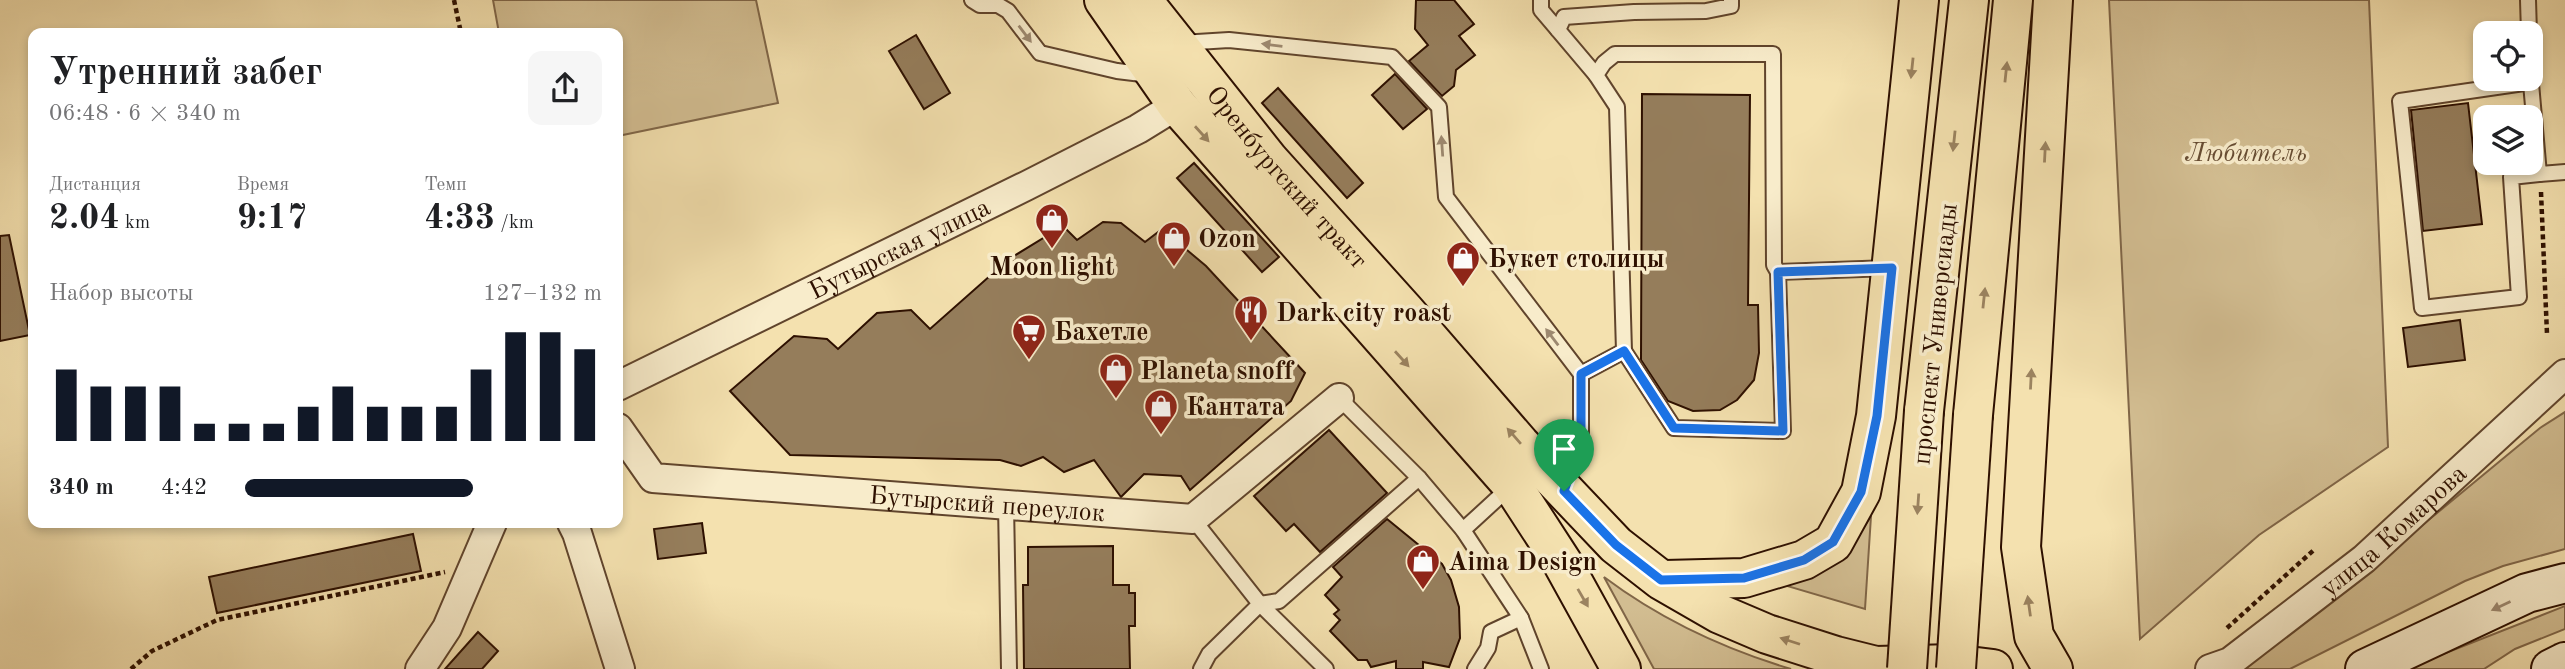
<!DOCTYPE html>
<html lang="ru">
<head>
<meta charset="utf-8">
<style>
	:root { --surface:#fff; --page:#f6f6f6; --text:#202124; --muted:#757577; --accent:#111827 }
	body { margin:0; font-family:"Old Standard TT",serif; background:var(--page); color:var(--text); height:100vh; display:flex; flex-direction:column; font-size:26px; white-space:nowrap }
	* { box-sizing:border-box; margin:0 }
	p { font-size:23px; color:var(--muted) }
	.icon { flex:none; width:38px; height:38px; fill:none; stroke:currentColor; stroke-width:2; stroke-linecap:round; stroke-linejoin:round }
	.map { position:relative; flex:1; overflow:hidden }
	.details { position:absolute; left:28px; top:28px; width:595px; height:500px; display:flex; flex-direction:column; background:var(--surface); border-radius:14px; box-shadow:0 4px 10px #0003 }
	.details>* { flex:none }
	.fabs { position:absolute; left:2473px; top:21px; display:grid; gap:14px }
	.fabs a { display:grid; place-items:center; width:70px; height:70px; border-radius:14px; background:var(--surface); box-shadow:0 4px 10px #0003; font-size:35px }
	.pin { position:absolute; display:grid; place-items:center; width:60px; height:60px; color:#fff; margin:-72px -30px; border-radius:50% 50% 50% 0; rotate:-45deg; box-shadow:0 0 7px #0007 }
	.pin .icon { rotate:45deg }
	.round { display:grid; place-items:center; flex:none; width:74px; height:74px; border-radius:14px; background:var(--page) }
	.head { display:flex; align-items:center; justify-content:space-between; height:119px; padding:0 21px }
	h1 { font-size:38px; font-weight:800; line-height:52px }
	.stats { display:grid; grid-template-columns:repeat(3,1fr); gap:10px; height:119px; padding:7px 21px }
	.stats div { display:grid; align-content:center }
	.stats b { font-size:35px; font-weight:800 }
	.stats small { font-size:19px; font-weight:400 }
	.stats p { font-size:19px }
	.chart { height:196px; padding:14px 21px }
	.chart p { display:flex; justify-content:space-between }
	.chart svg { width:100%; height:126px; margin-top:7px; stroke:var(--accent); stroke-width:6 }
	ul { padding:0 21px; list-style:none; font-size:23px }
	li { display:grid; grid-template-columns:112px 84px 1fr; align-items:center; height:52px }
	li i { height:18px; border-radius:9px; background:var(--accent) }
	.map>svg:first-child { display:block }
	.green { fill:#d2bd91; stroke:#806648; stroke-width:2 }
	.building { fill:#957d5b; stroke:#2e1000; stroke-width:2 }
	.lines { fill:none; stroke-linecap:round; stroke-linejoin:round }
	.service-casing { stroke:#60442c; stroke-width:18 }
	.minor-casing { stroke:#60442c; stroke-width:32 }
	.secondary-casing { stroke:#2e1000; stroke-width:42 }
	.primary-casing { stroke:#2e1000; stroke-width:42 }
	.path { stroke:#2e1000; stroke-width:4.5; stroke-dasharray:5 3.5; stroke-linecap:butt }
	.service { stroke:#f8eccb; stroke-width:14 }
	.minor { stroke:#f8eccb; stroke-width:28 }
	.secondary { stroke:#f8eccb; stroke-width:38 }
	.primary { stroke:#f4e1af; stroke-width:38 }
	.primary-bridge-casing { stroke:#2e1000; stroke-width:42; stroke-linecap:butt }
	.primary-bridge { stroke:#f4e1af; stroke-width:38 }
	.oneway { fill:#9d8970 }
	.oneway2 { fill:#9b8360 }
	.route-casing { stroke:#fff; stroke-width:14 }
	.route { stroke:#1a73e8; stroke-width:9 }
	.labels { text-anchor:middle; stroke-width:7; stroke-linejoin:round; paint-order:stroke }
	.park-label { font-size:26px; font-style:italic; fill:#674d33; stroke:#f8eccb }
	.street-label { font-size:26px; fill:#2e1000; stroke:#f8eccb }
	.poi-label { font-size:26px; font-weight:bold; fill:#2e1000; stroke:#f8eccb; text-anchor:start }
</style>
</head>
<body>
<div class="map">
<svg width="2565" height="669" viewBox="0 0 2565 669">
	<rect width="100%" height="100%" fill="#f4e1af"/>
	<filter id="stains"><feTurbulence type="fractalNoise" baseFrequency=".00286" numOctaves="4"/><feColorMatrix values="0 0 0 0 .2 0 0 0 0 .09 0 0 0 0 .02 0 0 0 .5 -.17"/></filter>
	<radialGradient id="worn" r=".72"><stop offset=".6" stop-color="#630" stop-opacity="0"/><stop offset="1" stop-color="#630" stop-opacity=".3"/></radialGradient>
	<!-- green -->
	<g class="green">
		<path d="M493,0H756L778,103L618,136V33H499Z"/>
		<path d="M2109,0H2369L2388,447L2259,535L2140,639Z"/>
		<path d="M2565,412V549L2503,566L2465,581L2290,669H2233L2408,537L2540,428Z"/>
		<path d="M1871,516L1865,609L1774,582L1857,538Z"/>
		<path d="M1604,577C1660,619 1724,649 1791,669H1654Z"/>
		<path d="M2565,606V629L2515,649L2484,669H2405Z"/>
	</g>
	<!-- building -->
	<g class="building">
		<path d="M1416,0H1454L1474,24L1459,36L1475,55L1456,70L1454,86L1442,96L1409,61L1428,45L1415,29Z"/>
		<path d="M916,35L950,93L924,109L889,51Z"/>
		<path d="M1395,74L1427,109L1403,129L1372,95Z"/>
		<path d="M1278,88L1363,183L1347,198L1262,103Z"/>
		<path d="M1642,94L1750,95L1748,305H1758L1759,353L1754,380L1737,400L1720,410L1693,411L1668,401L1641,360Z"/>
		<path d="M2468,103L2482,224L2423,231L2411,110Z"/>
		<path d="M1194,163L1279,257L1262,272L1177,178Z"/>
		<path d="M1103,222L1121,223L1145,242L1162,229L1206,266L1305,373L1291,401L1190,490L1181,476L1144,474L1121,497L1094,460L1064,472L1043,457L1021,466L1000,460L790,455L730,391L794,336L827,339L838,349L877,313L911,310L930,329L1009,259L1063,226L1077,240Z"/>
		<path d="M9,235L30,335L0,341V236Z"/>
		<path d="M2460,320L2465,360L2408,367L2403,328Z"/>
		<path d="M1329,430L1387,493L1320,552L1294,524L1286,531L1254,496Z"/>
		<path d="M1387,519L1442,564L1451,580L1459,607L1460,638L1449,667L1423,662V669H1396V661L1371,667L1367,660H1358L1330,631L1340,620L1334,614L1339,610L1325,595L1342,577L1333,567Z"/>
		<path d="M702,523L706,553L658,559L654,529Z"/>
		<path d="M413,534L421,571L217,613L209,577Z"/>
		<path d="M1113,546V585H1129V593H1135V626H1129L1130,669H1024L1023,585H1028V547Z"/>
		<path d="M478,632L498,651L482,669H445Z"/>
	</g>
	<g class="lines">
		<!-- service casing -->
		<g class="service-casing">
			<g id="service">
				<path d="M972,0L980,5H998L1008,11L1040,53L1117,71L1150,75"/>
				<path d="M1541,0V10L1558,30"/>
				<path d="M2528,0L2529,33"/>
				<path d="M1181,43L1229,40L1392,57L1439,107L1446,197L1581,374V444L1565,486"/>
				<path d="M2530,72L2539,174L2565,172"/>
				<path d="M1596,75L1558,30L1564,17L1634,12L1706,11L1731,6V0"/>
				<path d="M2531,82L2400,101L2422,308L2519,297L2511,177L2539,174"/>
				<path d="M1624,351L1617,107L1596,75L1604,63L1615,54H1773L1774,265L1778,272"/>
				<path d="M1581,374L1624,351L1674,428L1783,431L1778,272L1890,268"/>
				<path d="M1339,398L1419,478L1463,530L1521,618L1491,632L1488,648L1475,669"/>
				<path d="M1006,505L1009,669"/>
				<path d="M1193,519L1260,604L1326,669"/>
				<path d="M1463,530L1511,486"/>
				<path d="M1521,618L1541,669"/>
				<path d="M1201,669L1209,654L1260,604L1279,601L1419,478"/>
			</g>
		</g>
		<!-- minor casing -->
		<g class="minor-casing">
			<g id="minor">
				<path id="s1" d="M618,386L1026,186L1138,129L1177,105"/>
				<path id="s2" d="M618,428L653,478L1193,519L1339,398"/>
				<path d="M572,523L577,533L620,669"/>
				<path d="M420,669L447,628L492,523"/>
				<path id="s3" d="M2210,669L2230,662L2364,559L2565,374"/>
			</g>
		</g>
		<!-- secondary casing -->
		<g class="secondary-casing">
			<g id="secondary">
				<path d="M2365,669L2527,593L2565,583"/>
				<path d="M2551,669L2565,662"/>
			</g>
		</g>
		<!-- primary casing -->
		<g class="primary-casing">
			<g id="primary">
				<path d="M1104,0L1177,105L1512,485L1562,562L1621,669"/>
				<path id="s4" d="M1142,0L1269,160L1405,311L1520,444L1616,545L1661,580L1720,614L1767,634L1836,656L1876,666L1953,664"/>
				<path d="M1924,411L1969,0"/>
				<path d="M1973,415L2013,0"/>
				<path d="M1665,580L1744,578L1804,560L1833,543L1861,492L1876,416L1919,0"/>
				<path d="M1926,667L1953,664L1993,669"/>
				<path d="M2053,669L2034,636L2021,547L2053,0"/>
			</g>
		</g>
		<!-- path -->
		<g class="path">
			<path d="M454,0L461,33"/>
			<path d="M2541,192L2547,334"/>
			<path d="M2227,628L2315,549"/>
			<path d="M131,669L152,651L217,620L445,572"/>
		</g>
		<!-- service -->
		<use href="#service" class="service"/>
		<!-- minor -->
		<use href="#minor" class="minor"/>
		<!-- secondary -->
		<use href="#secondary" class="secondary"/>
		<!-- primary -->
		<use href="#primary" class="primary"/>
		<!-- primary-bridge casing -->
		<g class="primary-bridge-casing">
			<g id="primary-bridge">
				<path d="M1907,669L1924,411"/>
				<path d="M1956,669L1973,415"/>
			</g>
		</g>
		<!-- primary-bridge -->
		<use href="#primary-bridge" class="primary-bridge"/>
	</g>
	<!-- one-way arrows -->
	<defs><path id="oneway-solid" d="M-6-.8H1V-3.2L6.5 0L1 3.2V.8H-6Z" transform="scale(1.75)"/></defs>
	<g class="oneway">
		<use href="#oneway-solid" transform="translate(1025 34) rotate(53)"/>
		<use href="#oneway-solid" transform="translate(1272 45) rotate(-173)"/>
		<use href="#oneway-solid" transform="translate(1442 146) rotate(-94)"/>
		<use href="#oneway-solid" transform="translate(1552 337) rotate(-127)"/>
		<use href="#oneway-solid" transform="translate(2501 606) rotate(155)"/>
	</g>
	<g class="oneway2">
		<use href="#oneway-solid" transform="translate(1912 68) rotate(96)"/>
		<use href="#oneway-solid" transform="translate(2006 72) rotate(-84)"/>
		<use href="#oneway-solid" transform="translate(1202 134) rotate(48)"/>
		<use href="#oneway-solid" transform="translate(1954 141) rotate(96)"/>
		<use href="#oneway-solid" transform="translate(2045 152) rotate(-87)"/>
		<use href="#oneway-solid" transform="translate(1984 298) rotate(-84)"/>
		<use href="#oneway-solid" transform="translate(1402 359) rotate(48)"/>
		<use href="#oneway-solid" transform="translate(2031 379) rotate(-87)"/>
		<use href="#oneway-solid" transform="translate(1514 436) rotate(-131)"/>
		<use href="#oneway-solid" transform="translate(1918 504) rotate(94)"/>
		<use href="#oneway-solid" transform="translate(1583 598) rotate(60)"/>
		<use href="#oneway-solid" transform="translate(2029 606) rotate(-98)"/>
		<use href="#oneway-solid" transform="translate(1790 641) rotate(-162)"/>
	</g>
	<g class="lines">
		<!-- route casing -->
		<g class="route-casing">
			<path id="route" d="M1892,268L1877,416L1861,492L1833,542L1804,560L1744,578L1661,580L1616,545L1564,491L1581,444V374L1624,351L1674,428L1783,431L1778,272Z"/>
		</g>
		<!-- route -->
		<use href="#route" class="route"/>
	</g>
	<!-- icons -->
	<defs>
		<g id="shop-pin" transform="scale(1.75)"><path d="M0 17L-7.5 6A9.5 9.5 0 1 1 7.5 6Z" fill="#8f2418" stroke="#f8eccb"/><path d="M-5-2.5h2.3a2.7 3.5 0 0 1 5.4 0H5L5.5 6h-11ZM-1.5-2.5h3a1.5 2.3 0 0 0-3 0Z" fill="#fff"/></g>
		<g id="restaurant-pin" transform="scale(1.75)"><path d="M0 17L-7.5 6A9.5 9.5 0 1 1 7.5 6Z" fill="#8f2418" stroke="#f8eccb"/><path d="M-5-6h1v4h1v-4h1v4h1v-4h1v5L-1.5 .5V6h-2V.5L-5-1ZM5-6V6H3V1.5H1.5Q1.5-4 5-6Z" fill="#fff"/></g>
		<g id="supermarket-pin" transform="scale(1.75)"><path d="M0 17L-7.5 6A9.5 9.5 0 1 1 7.5 6Z" fill="#8f2418" stroke="#f8eccb"/><path d="M-6-5.5h2.5l.6 2H6L4.5 2H-2.5L-4.4-4H-6ZM-1.5 3.2a1.3 1.3 0 1 0 .1 0ZM3 3.2a1.3 1.3 0 1 0 .1 0Z" fill="#fff"/></g>
	</defs>
	<g fill-rule="evenodd">
		<use href="#shop-pin" x="1052" y="220"/>
		<use href="#shop-pin" x="1174" y="238"/>
		<use href="#shop-pin" x="1463" y="258"/>
		<use href="#restaurant-pin" x="1251" y="312"/>
		<use href="#supermarket-pin" x="1029" y="331"/>
		<use href="#shop-pin" x="1116" y="370"/>
		<use href="#shop-pin" x="1161" y="406"/>
		<use href="#shop-pin" x="1423" y="561"/>
	</g>
	<g class="labels">
		<!-- park labels -->
		<g class="park-label">
			<text x="2246" y="161">Любитель</text>
		</g>
		<!-- street labels -->
		<g class="street-label">
			<text dy="9" stroke="none"><textPath href="#s4" startOffset="229">Оренбургский тракт</textPath></text>
			<text dy="9" stroke="none"><textPath href="#s1" startOffset="313">Бутырская улица</textPath></text>
			<text transform="translate(1934 334) rotate(-84)" y="9">проспект Универсиады</text>
			<text dy="9" stroke="none"><textPath href="#s2" startOffset="396">Бутырский переулок</textPath></text>
			<text dy="9" stroke="none"><textPath href="#s3" startOffset="231">улица Комарова</textPath></text>
		</g>
		<!-- poi labels -->
		<g class="poi-label">
			<text x="1198" y="247">Ozon</text>
			<text x="1488" y="267">Букет столицы</text>
			<text x="1052" y="275" text-anchor="middle">Moon light</text>
			<text x="1276" y="321">Dark city roast</text>
			<text x="1054" y="340">Бахетле</text>
			<text x="1140" y="379">Planeta snoff</text>
			<text x="1186" y="415">Кантата</text>
			<text x="1448" y="570">Aima Design</text>
		</g>
	</g>
	<rect width="100%" height="100%" filter="url(#stains)"/>
	<rect width="100%" height="100%" fill="url(#worn)"/>
</svg>
<div class="fabs">
<a><svg class="icon" aria-label="locate" viewBox="0 0 24 24"><circle cx="12" cy="12" r="6"/><path d="M12 2v4M12 18v4M2 12h4M18 12h4"/></svg></a>
<a><svg class="icon" aria-label="layers" viewBox="0 0 24 24"><path d="M12 4l9 5-9 5-9-5zM3 14l9 5 9-5"/></svg></a>
</div>
<div class="pin" style="left:1564px;top:491px;background:#1e9e55"><svg class="icon" aria-label="arrive" viewBox="0 0 24 24"><path d="M6 21V4h12l-3 4 3 4H6"/></svg></div>
<section class="details">
<div class="head"><div><h1>Утренний забег</h1><p>06:48 · 6 × 340 m</p></div><a class="round"><svg class="icon" aria-label="share" viewBox="0 0 24 24"><path d="M12 15V3M7 8l5-5 5 5M5 13v7h14v-7"/></svg></a></div>
<div class="stats">
<div><p>Дистанция</p><b>2.04<small> km</small></b></div>
<div><p>Время</p><b>9:17</b></div>
<div><p>Темп</p><b>4:33<small> /km</small></b></div>
</div>
<div class="chart"><p><span>Набор высоты</span>127–132 m</p>
<svg viewBox="0 0 160 44" preserveAspectRatio="none"><path d="M5 44V19M15 44V25M25 44V25M35 44V25M45 44V38M55 44V38M65 44V38M75 44V32M85 44V25M95 44V32M105 44V32M115 44V32M125 44V19M135 44V6M145 44V6M155 44V12"/></svg>
</div>
<ul>
<li><b>340 m</b>4:42<i style="width:64%"></i></li>
</ul>
</section>
</div>
</body>
</html>
